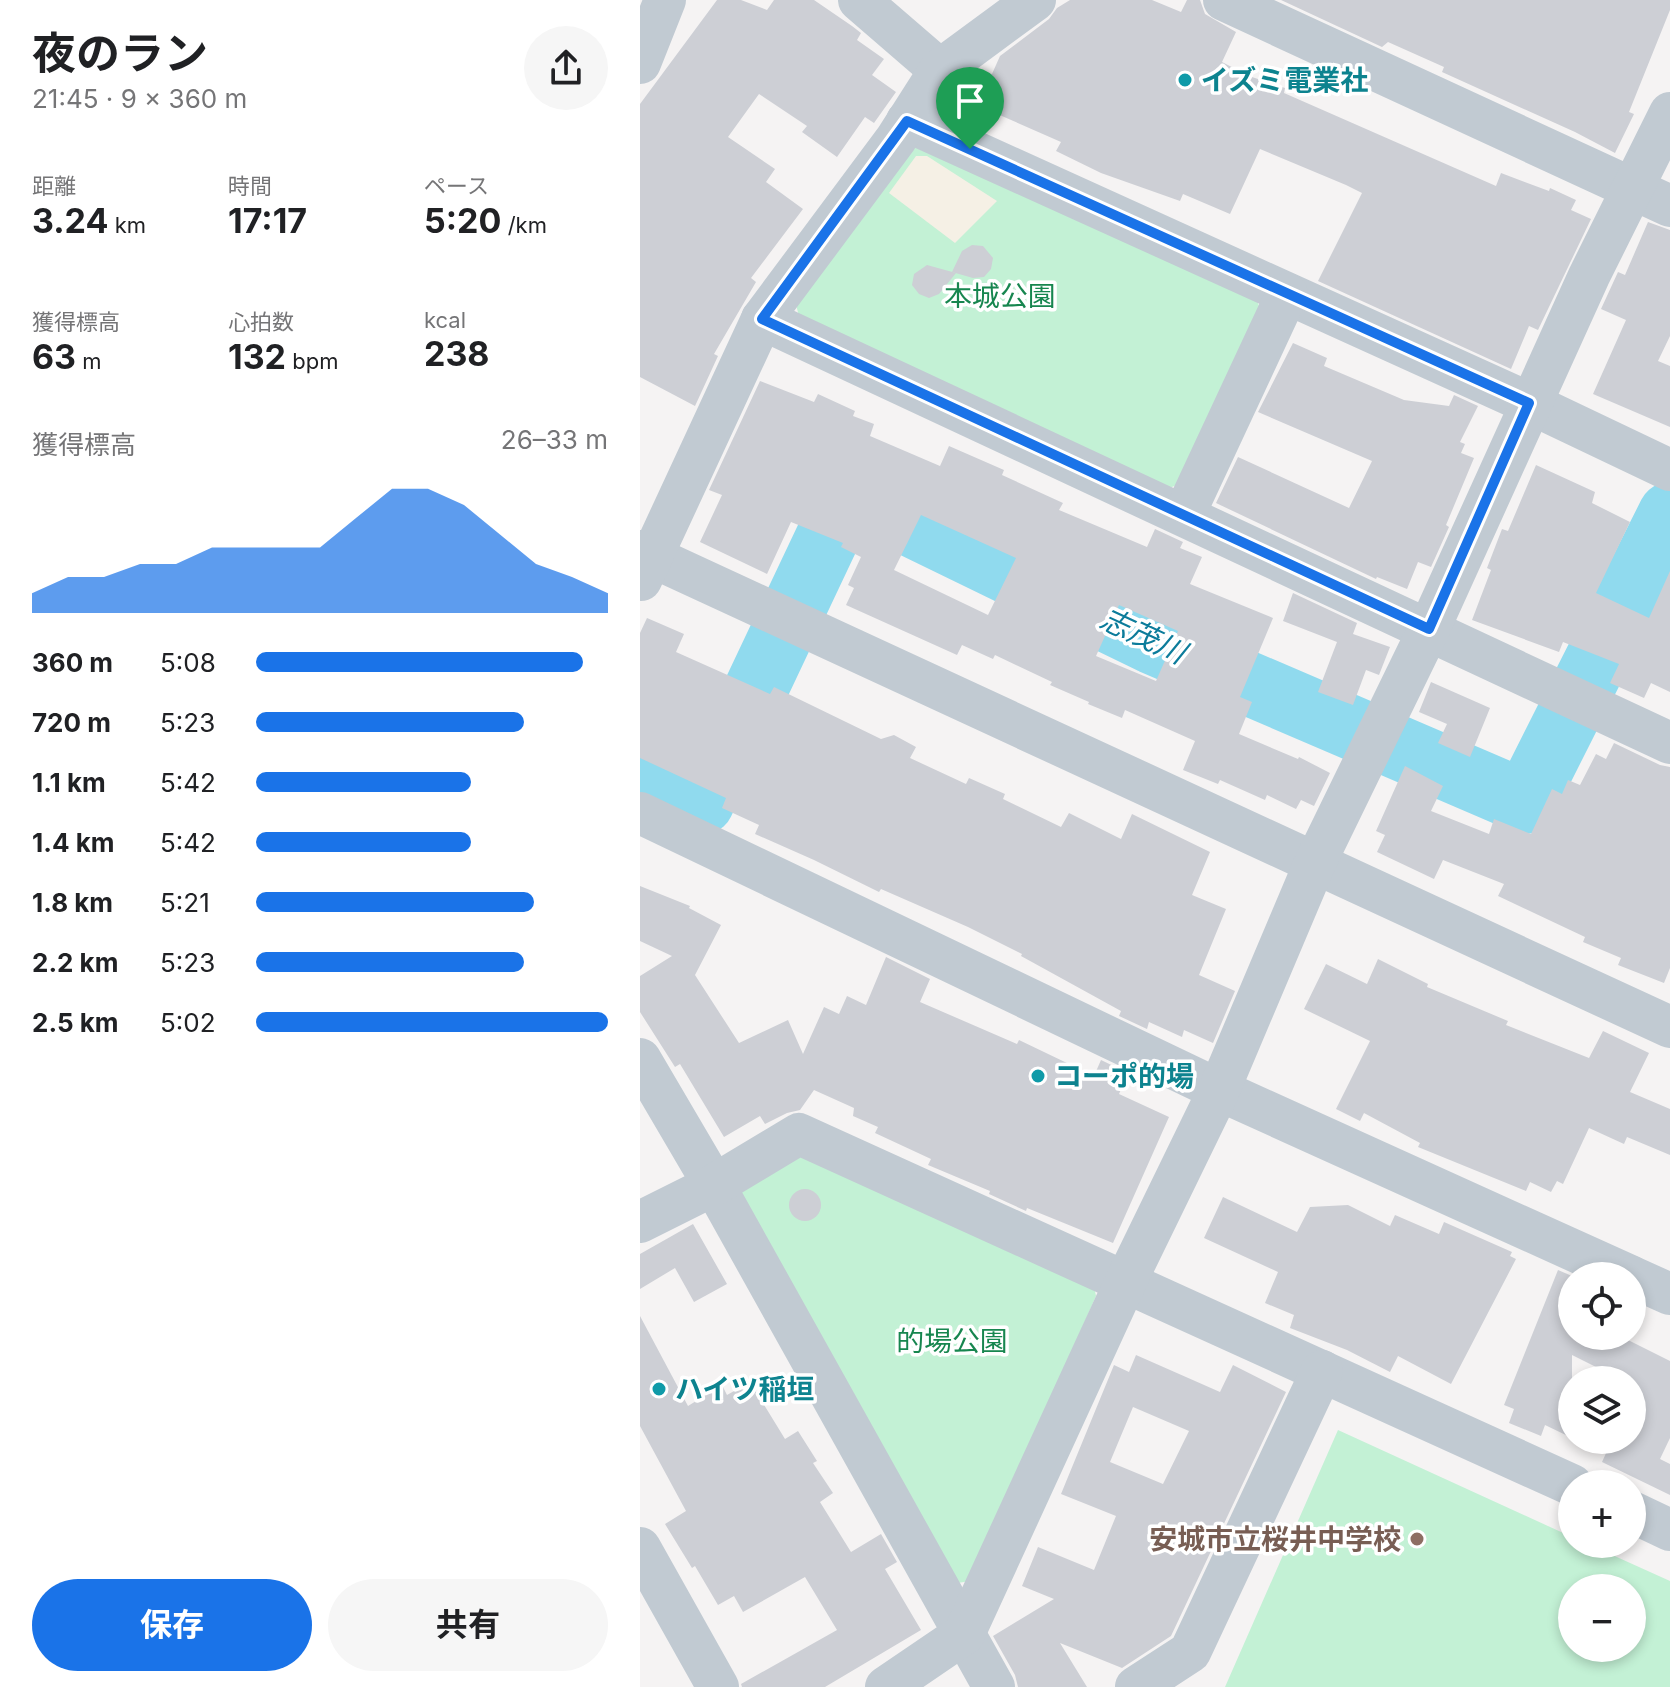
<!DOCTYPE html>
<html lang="ja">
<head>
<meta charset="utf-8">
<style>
	:root { --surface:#fff; --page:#f6f6f6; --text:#202124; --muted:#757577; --accent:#1a73e8 }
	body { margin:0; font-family:Inter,"Noto Sans JP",sans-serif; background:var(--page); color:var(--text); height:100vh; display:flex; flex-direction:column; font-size:30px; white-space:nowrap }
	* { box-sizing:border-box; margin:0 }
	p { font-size:26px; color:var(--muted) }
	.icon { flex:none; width:44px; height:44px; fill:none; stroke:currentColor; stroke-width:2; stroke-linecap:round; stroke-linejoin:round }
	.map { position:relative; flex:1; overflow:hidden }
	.sheet { display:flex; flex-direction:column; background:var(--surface); width:640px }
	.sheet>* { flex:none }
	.fabs { position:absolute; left:918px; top:1262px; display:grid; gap:16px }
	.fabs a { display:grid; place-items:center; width:88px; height:88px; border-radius:50%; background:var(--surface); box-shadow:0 4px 12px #0003; font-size:40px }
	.pin { position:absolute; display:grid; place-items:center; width:68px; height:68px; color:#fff; margin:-82px -34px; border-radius:50% 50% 50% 0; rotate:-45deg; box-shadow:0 0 8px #0007 }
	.pin .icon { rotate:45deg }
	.round { display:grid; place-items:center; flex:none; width:84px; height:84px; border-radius:42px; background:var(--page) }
	.headline { display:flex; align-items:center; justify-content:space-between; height:136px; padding:0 32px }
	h1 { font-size:44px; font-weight:700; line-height:60px }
	.figures { display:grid; grid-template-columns:repeat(3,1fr); gap:12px; height:136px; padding:8px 32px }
	.figures div { display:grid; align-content:center }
	.figures b { font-size:34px; font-weight:700 }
	.figures small { font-size:22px; font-weight:400 }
	.figures p { font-size:22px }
	.chart { height:224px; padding:16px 32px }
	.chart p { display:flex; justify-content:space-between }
	.chart svg { width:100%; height:144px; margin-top:8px; fill:var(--accent); opacity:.7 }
	.button { display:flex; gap:16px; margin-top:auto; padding:16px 32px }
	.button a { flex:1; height:92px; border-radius:48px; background:var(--accent); color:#fff; font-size:32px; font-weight:700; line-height:92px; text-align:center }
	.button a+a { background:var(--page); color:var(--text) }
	ul { padding:0 32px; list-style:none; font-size:26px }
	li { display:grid; grid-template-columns:128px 96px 1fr; align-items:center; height:60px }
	li i { height:20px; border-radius:10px; background:var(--accent) }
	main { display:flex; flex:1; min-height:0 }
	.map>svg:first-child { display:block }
	.green { fill:#c3f1d5; fill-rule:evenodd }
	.sand { fill:#f5f0e5 }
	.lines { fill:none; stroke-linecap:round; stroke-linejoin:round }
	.river { stroke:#90daee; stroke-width:64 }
	.building { fill:#cdcfd5; fill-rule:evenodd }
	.minor { stroke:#c1cad2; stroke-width:42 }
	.route-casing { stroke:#fff; stroke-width:16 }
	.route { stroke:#1a73e8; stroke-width:10 }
	.culture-dot { fill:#0f9aa8; stroke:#fff; stroke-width:3 }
	.education-dot { fill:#8d6e63; stroke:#fff; stroke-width:3 }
	.labels { text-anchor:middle; stroke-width:7; stroke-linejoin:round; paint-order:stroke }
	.culture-label { font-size:28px; font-weight:bold; fill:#0d838f; stroke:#fff; text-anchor:start }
	.park-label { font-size:28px; fill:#17864f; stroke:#fff }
	.education-label { font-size:28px; font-weight:bold; fill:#785e54; stroke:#fff; text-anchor:end }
	.water-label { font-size:30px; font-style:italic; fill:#0c7c9b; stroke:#fff }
</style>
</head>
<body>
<main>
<section class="sheet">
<div class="headline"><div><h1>夜のラン</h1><p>21:45 · 9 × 360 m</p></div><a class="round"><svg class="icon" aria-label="share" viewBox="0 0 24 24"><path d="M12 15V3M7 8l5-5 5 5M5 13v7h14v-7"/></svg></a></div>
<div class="figures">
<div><p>距離</p><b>3.24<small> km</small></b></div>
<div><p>時間</p><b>17:17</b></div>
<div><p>ペース</p><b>5:20<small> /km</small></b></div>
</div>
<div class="figures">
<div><p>獲得標高</p><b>63<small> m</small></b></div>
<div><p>心拍数</p><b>132<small> bpm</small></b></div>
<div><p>kcal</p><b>238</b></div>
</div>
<div class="chart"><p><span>獲得標高</span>26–33 m</p>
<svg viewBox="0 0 160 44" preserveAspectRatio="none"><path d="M0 44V38L10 33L20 33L30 29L40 29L50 24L60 24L70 24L80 24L90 15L100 6L110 6L120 11L130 20L140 29L150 33L160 38V44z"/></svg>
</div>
<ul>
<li><b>360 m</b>5:08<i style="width:93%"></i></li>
<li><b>720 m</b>5:23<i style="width:76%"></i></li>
<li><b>1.1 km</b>5:42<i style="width:61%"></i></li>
<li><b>1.4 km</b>5:42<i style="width:61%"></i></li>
<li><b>1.8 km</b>5:21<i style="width:79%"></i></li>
<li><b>2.2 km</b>5:23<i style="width:76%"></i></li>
<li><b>2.5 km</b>5:02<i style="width:100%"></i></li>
</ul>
<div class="button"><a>保存</a><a>共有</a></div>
</section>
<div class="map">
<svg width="1030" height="1687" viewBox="0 0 1030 1687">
	<rect width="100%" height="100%" fill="#f5f3f3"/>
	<!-- green -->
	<g class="green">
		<path d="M270,145L616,297L622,315L544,482L527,489L160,321L155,300Z"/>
		<path d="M166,1148L453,1282L456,1296L331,1581L317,1583L94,1186Z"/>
		<path d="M698,1430L932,1537V1544H948L1030,1581V1687H585ZM992,1588V1648H932V1588Z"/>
	</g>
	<!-- sand -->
	<path class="sand" d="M276,156H287L357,201L315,243L249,193Z"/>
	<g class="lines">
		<!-- river -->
		<path class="river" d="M0,775L62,803L208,494L512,642L885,802L1030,514"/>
	</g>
	<!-- building -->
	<g class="building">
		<path d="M77,0H101L127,10L134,0H174L212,26L221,33L217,40L244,59L232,75L256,92L234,123L225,117L197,157L162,132L167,126L119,94L88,137L135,169L126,182L163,209L111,278L116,282L74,354L78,356L55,406L0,377V104Z"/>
		<path d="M430,0H512L541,12L547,0H560L565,14L596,32L582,62L609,76L645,88L644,93L856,186L861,173L909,191L910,188L936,200L931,210L951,219L898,330L889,326L871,369L678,281L722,193L706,185L620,149L590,214L543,194L540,201L461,173L416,151L421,142L355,113L350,126L325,115L331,77L338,72L352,74L360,56L409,19L417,8Z"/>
		<path d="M641,0H1030V10L989,112L994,114L975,153L935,132L802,72L804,67L748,42L742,47Z"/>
		<path d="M1008,222L1030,230V336L1018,361L1030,366V427L953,394L986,320L961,309L978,272L985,275Z"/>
		<path d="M332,245L343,246L353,258L351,269L344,277L333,278L312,272L322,251Z"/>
		<path d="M287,265L316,273L299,294L289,298L279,294L272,285L274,274Z"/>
		<path d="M653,343L687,358L684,366L764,400L809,406L814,395L838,406L820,442L825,444L821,453L834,458L806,525L809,527L791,567L778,562L767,589L737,577L736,579L576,503L598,457L709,508L732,461L618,412Z"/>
		<path d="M120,381L174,402L178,394L215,411L213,416L234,424L230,436L300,466L309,446L364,470L362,475L423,503L419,510L507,547L515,529L543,542L540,548L562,557L550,584L633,618L600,697L612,702L599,734L658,759L659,757L690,773L674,806L661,800L656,809L627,795L625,800L580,780L578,784L543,770L555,741L485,710L482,718L448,704L449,702L410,685L412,682L355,655L353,659L322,645L317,655L206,605L214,588L208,585L221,557L201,547L203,543L151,522L127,574L60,542L82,495L69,490ZM281,515L376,558L348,615L254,570ZM479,605L538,631L516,681L456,656Z"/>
		<path d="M896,465L955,492L952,503L990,522L956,593L1009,618L1030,571V692L1011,683L1004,698L970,683L979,664L923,642L919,652L832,620L851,570L847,568L862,529L868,531Z"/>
		<path d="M653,593L717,623L713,634L750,647L739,675L726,670L713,705L678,692L697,642L643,621Z"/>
		<path d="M7,618L44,634L36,652L130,694L134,687L241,739L254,735L276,747L270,758L326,784L329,778L365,794L363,799L421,827L429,813L481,839L492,814L570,852L552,895L586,909L559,975L595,991L573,1043L544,1030L542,1037L509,1022L507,1029L479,1016L481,1011L381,956L382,954L328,927L241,889L239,892L174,860L115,834L119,825L82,808L86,798L0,758V633Z"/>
		<path d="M791,682L850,708L830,757L798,743L807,724L779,712Z"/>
		<path d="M974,743L1020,765L1030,767V968L1024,983L978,965L981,958L943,942L945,937L858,896L864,884L803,860L794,879L737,852L745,835L736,831L765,766L803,786L791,811L849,834L854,819L891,834L912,789L922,794L928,780L940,785L956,754L966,759Z"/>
		<path d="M0,886L50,906L49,908L81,925L55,975L99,1043L148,1020L163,1054L184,1007L199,1014L207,996L226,1005L246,957L290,979L280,1002L377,1044L379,1040L454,1076L461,1060L488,1073L479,1094L529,1117L473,1243L387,1208L386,1211L349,1194L350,1191L288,1165L291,1159L235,1133L238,1127L213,1116L214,1108L174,1090L160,1110L147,1113L125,1124L120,1116L84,1137L40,1064L35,1067L0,1012V976L32,956L0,941Z"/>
		<path d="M738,959L788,984L787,987L868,1021L866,1025L949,1058L963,1031L1009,1053L990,1092L1030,1109V1155L987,1137L984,1144L949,1128L923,1184L917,1181L911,1192L890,1182L886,1191L778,1147L780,1143L724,1113L720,1121L696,1109L730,1041L664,1009L686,964L727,984Z"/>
		<circle cx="165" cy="1205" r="16"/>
		<path d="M583,1197L657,1232L670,1207L708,1205L750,1226L755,1215L799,1234L804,1222L872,1252L870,1256L876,1259L811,1384L758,1356L750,1372L707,1350L650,1328L654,1315L625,1303L638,1272L564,1238Z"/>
		<path d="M53,1224L87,1284L54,1302L35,1268L0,1289V1254Z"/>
		<path d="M918,1270L932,1276V1336H980L1030,1361V1438L1020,1459L1030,1464V1495L962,1462L972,1440H992V1393L995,1386L992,1385V1380H982L932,1355V1438L905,1425L901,1436L869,1423L874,1409L864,1405Z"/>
		<path d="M0,1316L48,1406L82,1385L87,1395L110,1382L145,1439L158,1431L177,1461L173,1463L193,1493L180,1502L211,1552L241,1534L257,1562L245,1569L281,1630L185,1687H102L101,1684L197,1630L165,1577L103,1612L94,1596L78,1605L55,1566L52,1568L25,1524L46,1511L0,1426Z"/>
		<path d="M496,1355L580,1392L593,1365L646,1392L531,1636L482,1668L420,1643L447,1687H378L375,1675L353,1636L414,1599L382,1586L398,1547L454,1570L476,1516L421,1494L474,1365L489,1372ZM493,1407L549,1431L523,1484L470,1462Z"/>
	</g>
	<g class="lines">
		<!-- minor -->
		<g class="minor">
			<path d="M219,0L300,70"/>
			<path d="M584,0L1030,206"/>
			<path d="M0,63L25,0"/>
			<path d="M267,121L889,403L1030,470"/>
			<path d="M122,319L1030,743"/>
			<path d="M544,515L647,294"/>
			<path d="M0,551L1030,1027"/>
			<path d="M1,580L122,319L256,139L300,70L395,0"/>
			<path d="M0,813L579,1090L990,1276"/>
			<path d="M0,1059L74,1185L354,1687"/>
			<path d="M0,1222L74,1185L159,1134L932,1485"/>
			<path d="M992,1277L1030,1294"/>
			<path d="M992,1512L1030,1530"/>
			<path d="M0,1548L78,1687"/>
			<path d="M246,1687L324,1634L486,1281L579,1090L675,863L789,629L949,276L1030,113"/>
			<path d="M496,1687L550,1652L682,1371"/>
		</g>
	</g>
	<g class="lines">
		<!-- route casing -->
		<g class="route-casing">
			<path id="route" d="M267,121L889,403L789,629L122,319Z"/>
		</g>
		<!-- route -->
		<use href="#route" class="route"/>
	</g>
	<!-- markers -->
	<g class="culture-dot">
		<circle cx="545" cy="80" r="8"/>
		<circle cx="398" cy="1076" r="8"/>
		<circle cx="19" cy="1389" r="8"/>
	</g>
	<circle class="education-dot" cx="777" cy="1539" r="8"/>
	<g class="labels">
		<!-- culture labels -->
		<g class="culture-label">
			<text x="561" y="90">イズミ電業社</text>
			<text x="414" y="1086">コーポ的場</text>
			<text x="35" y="1399">ハイツ稲垣</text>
		</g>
		<!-- park labels -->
		<g class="park-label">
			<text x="360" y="306">本城公園</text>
			<text x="312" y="1351">的場公園</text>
		</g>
		<!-- education labels -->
		<g class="education-label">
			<text x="761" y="1549">安城市立桜井中学校</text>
		</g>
		<!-- water labels -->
		<g class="water-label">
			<text transform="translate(503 636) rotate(25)" y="10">志茂川</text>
		</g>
	</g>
</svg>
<div class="fabs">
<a><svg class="icon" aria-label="locate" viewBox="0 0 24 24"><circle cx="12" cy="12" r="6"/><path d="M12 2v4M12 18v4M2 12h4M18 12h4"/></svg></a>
<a><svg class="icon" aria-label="layers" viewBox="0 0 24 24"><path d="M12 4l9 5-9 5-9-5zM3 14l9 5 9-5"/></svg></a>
<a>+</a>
<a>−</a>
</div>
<div class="pin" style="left:330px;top:149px;background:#1e9e55"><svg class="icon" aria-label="arrive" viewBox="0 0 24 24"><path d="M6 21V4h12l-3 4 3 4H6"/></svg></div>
</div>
</main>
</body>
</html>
